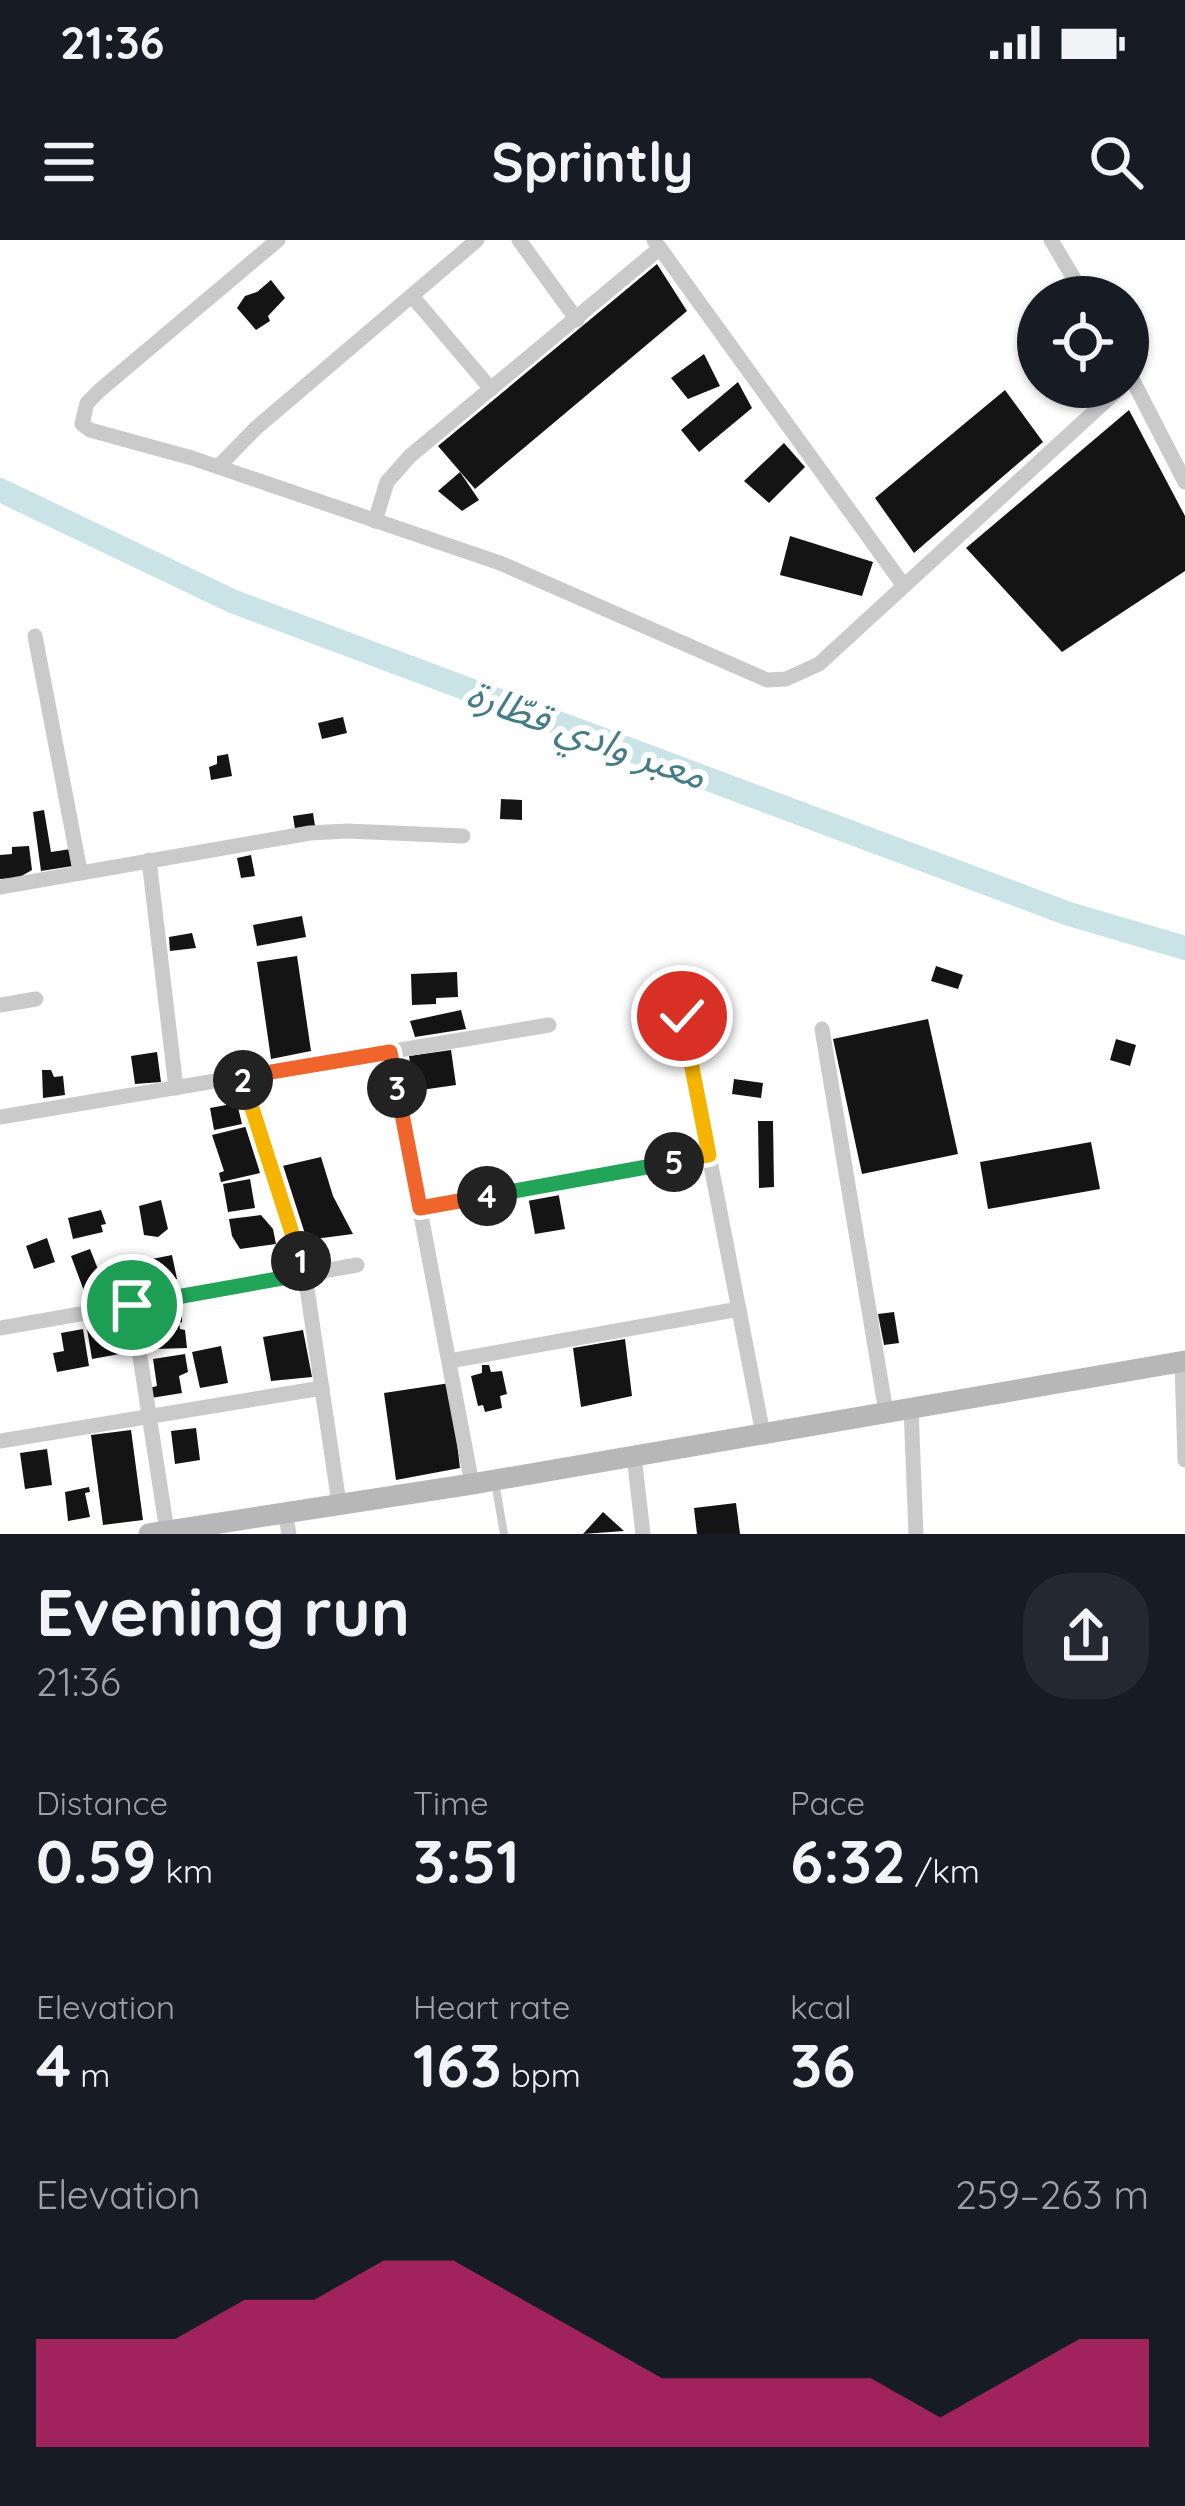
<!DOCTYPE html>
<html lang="en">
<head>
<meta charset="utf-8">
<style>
	:root { --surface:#171b24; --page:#242831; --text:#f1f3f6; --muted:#9ea1a6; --accent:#db2777 }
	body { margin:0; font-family:Quicksand,"Noto Sans Arabic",sans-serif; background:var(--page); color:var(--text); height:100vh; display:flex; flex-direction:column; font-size:45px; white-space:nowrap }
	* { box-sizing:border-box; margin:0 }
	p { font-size:39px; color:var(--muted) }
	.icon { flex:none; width:66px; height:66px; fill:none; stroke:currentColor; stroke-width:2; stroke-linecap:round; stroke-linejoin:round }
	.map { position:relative; height:1294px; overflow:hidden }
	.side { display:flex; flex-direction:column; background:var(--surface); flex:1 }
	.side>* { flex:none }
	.tools { position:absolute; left:1017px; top:36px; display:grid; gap:24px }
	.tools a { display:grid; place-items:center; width:132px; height:132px; border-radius:50%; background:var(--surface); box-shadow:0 3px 9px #0004; font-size:60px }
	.pin { position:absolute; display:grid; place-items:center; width:102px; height:102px; color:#fff; margin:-51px; border:6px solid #fff; border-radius:50%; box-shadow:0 3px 12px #0007 }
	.km { position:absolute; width:60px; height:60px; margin:-30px; border-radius:50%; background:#222; color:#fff; font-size:33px; line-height:60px; text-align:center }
	.round { display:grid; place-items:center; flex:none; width:126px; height:126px; border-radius:48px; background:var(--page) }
	.head { display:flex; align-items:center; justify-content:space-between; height:204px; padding:0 36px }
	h1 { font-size:66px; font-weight:700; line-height:90px }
	.metrics { display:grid; grid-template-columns:repeat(3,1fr); gap:18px; height:204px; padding:12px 36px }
	.metrics div { display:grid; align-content:center }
	.metrics b { font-size:60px; font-weight:700 }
	.metrics small { font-size:33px; font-weight:400 }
	.metrics p { font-size:33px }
	.chart { height:336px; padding:24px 36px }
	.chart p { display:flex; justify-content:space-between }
	.chart svg { width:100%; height:216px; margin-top:12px; fill:var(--accent); opacity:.7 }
	.status { display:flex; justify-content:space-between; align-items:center; height:84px; padding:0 60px; background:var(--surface); direction:ltr }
	.status svg { height:33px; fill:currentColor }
	header { display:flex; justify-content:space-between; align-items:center; height:156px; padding:0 36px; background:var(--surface); font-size:54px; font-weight:700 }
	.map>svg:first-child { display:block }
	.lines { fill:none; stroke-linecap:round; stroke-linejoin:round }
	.river { stroke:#cae3e7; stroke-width:24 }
	.building { fill:#141414 }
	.lane { stroke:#cacaca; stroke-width:8 }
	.street { stroke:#cacaca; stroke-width:15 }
	.secondary { stroke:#b7b7b7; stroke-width:21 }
	.split-1-casing { stroke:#fff; stroke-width:24 }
	.split-2-casing { stroke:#fff; stroke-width:24 }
	.split-3-casing { stroke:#fff; stroke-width:24 }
	.split-4-casing { stroke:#fff; stroke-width:24 }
	.split-5-casing { stroke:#fff; stroke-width:24 }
	.split-6-casing { stroke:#fff; stroke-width:24 }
	.split-1 { stroke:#22a559; stroke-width:15 }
	.split-2 { stroke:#f5b400; stroke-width:15 }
	.split-3 { stroke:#f0652b; stroke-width:15 }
	.split-4 { stroke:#f0652b; stroke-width:15 }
	.split-5 { stroke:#22a559; stroke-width:15 }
	.split-6 { stroke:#f5b400; stroke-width:15 }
	.labels { text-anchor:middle; stroke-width:12; stroke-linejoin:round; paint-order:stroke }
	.water-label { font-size:39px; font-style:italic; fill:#447d86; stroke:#fff }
</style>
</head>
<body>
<div class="status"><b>21:36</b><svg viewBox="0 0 49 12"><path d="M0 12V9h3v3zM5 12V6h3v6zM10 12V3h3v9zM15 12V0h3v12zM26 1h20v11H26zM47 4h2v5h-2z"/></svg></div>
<header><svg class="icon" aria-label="menu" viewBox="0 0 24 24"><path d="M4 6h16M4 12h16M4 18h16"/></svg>Sprintly<svg class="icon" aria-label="search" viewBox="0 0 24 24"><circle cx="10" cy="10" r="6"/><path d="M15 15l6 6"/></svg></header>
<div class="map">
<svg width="1185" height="1294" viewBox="0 0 1185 1294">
	<rect width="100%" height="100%" fill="#fff"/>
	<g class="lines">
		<!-- river -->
		<path class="river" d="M0,250L232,361L1069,674L1185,708"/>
	</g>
	<!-- building -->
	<g class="building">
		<path d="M657,24L687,71L475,249L438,206Z"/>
		<path d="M271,40L285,58L268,76L270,81L256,90L237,68L245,56L257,52Z"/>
		<path d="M704,114L720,146L688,159L671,138Z"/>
		<path d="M738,142L752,168L699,212L681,190Z"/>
		<path d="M1005,150L1043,202L914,313L875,258Z"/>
		<path d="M1129,170L1185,276V331L1062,412L966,308Z"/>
		<path d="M784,203L805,227L769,263L744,241Z"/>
		<path d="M460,232L479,260L462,271L438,251Z"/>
		<path d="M790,296L873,322L862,356L780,335Z"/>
		<path d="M343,477L347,493L322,499L318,483Z"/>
		<path d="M228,514L232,536L211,540L209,527L217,524V516Z"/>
		<path d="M501,559L522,560V580L500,579Z"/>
		<path d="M44,570L51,612L71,609L73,626L41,631L33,572Z"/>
		<path d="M313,573L315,586L295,589L293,576Z"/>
		<path d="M29,606L32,630L18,638L0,639V615L12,614V607Z"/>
		<path d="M251,615L255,636L241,638L237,618Z"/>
		<path d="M302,676L306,697L257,706L253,685Z"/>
		<path d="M192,693L196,708L170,711L169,697Z"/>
		<path d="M297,716L311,811L271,819L257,722Z"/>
		<path d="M936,726L963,735L958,749L931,741Z"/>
		<path d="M457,732L458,757L436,758V764L412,765L411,734Z"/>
		<path d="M461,770L466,789L415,797L410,781Z"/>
		<path d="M928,779L958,914L862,934L833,799Z"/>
		<path d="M1116,799L1136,805L1130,826L1110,820Z"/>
		<path d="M451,810L456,845L414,851L409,816Z"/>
		<path d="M157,812L161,842L135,844L131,816Z"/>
		<path d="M42,830H51L54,837L63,836L65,855L43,858Z"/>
		<path d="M734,839L763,843L761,858L732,854Z"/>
		<path d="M237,863L242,884L214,890L210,868Z"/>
		<path d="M758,881H773L774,947L759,948Z"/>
		<path d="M249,886L260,933L221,942L219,933L224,931L212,895Z"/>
		<path d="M1091,902L1100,949L988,969L980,922Z"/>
		<path d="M321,917L333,956L353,994L299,1001L294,962L278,927Z"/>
		<path d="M250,939L255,968L228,972L223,944Z"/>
		<path d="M558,951L565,989L535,994L528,956Z"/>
		<path d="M161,960L168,989L158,997L144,995L139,966Z"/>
		<path d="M101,970L106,984L101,985L103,992L73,999L68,978Z"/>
		<path d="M261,975L273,989L276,1004L240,1009L232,996L229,979Z"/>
		<path d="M47,998L55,1022L34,1029L26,1006Z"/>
		<path d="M90,1009L107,1052L87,1059L71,1016Z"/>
		<path d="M172,1015L177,1039L158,1044L152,1019Z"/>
		<path d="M162,1071L163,1077L182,1074V1082L179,1083L180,1089L185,1090L187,1108L156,1109L152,1073Z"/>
		<path d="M894,1072L899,1103L884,1105L878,1074Z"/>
		<path d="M119,1077L125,1113L92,1119L86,1083Z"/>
		<path d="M83,1089L89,1126L57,1132L53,1113L64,1111L61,1093Z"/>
		<path d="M303,1090L312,1137L271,1141L263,1097Z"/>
		<path d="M625,1099L632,1156L581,1167L573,1108Z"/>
		<path d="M221,1106L228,1143L200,1148L192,1112Z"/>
		<path d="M185,1114L188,1132L179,1136L182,1153L151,1158L149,1148L157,1146L153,1119Z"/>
		<path d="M482,1125H489L491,1132L502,1131L507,1154L500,1156L502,1168L485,1172L483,1165L478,1166L471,1136L482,1133Z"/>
		<path d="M450,1143L460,1228L396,1240L384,1153Z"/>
		<path d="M196,1188L200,1220L175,1224L171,1191Z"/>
		<path d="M131,1190L143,1280L103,1285L91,1195Z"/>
		<path d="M47,1209L52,1245L25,1249L20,1213Z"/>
		<path d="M89,1247L90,1252L85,1253L90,1277L68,1281L65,1252Z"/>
		<path d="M736,1263L740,1294H697L694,1268Z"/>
		<path d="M603,1272L624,1291L583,1294Z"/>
	</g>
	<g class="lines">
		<!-- lane -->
		<path class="lane" d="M495,1242L504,1294"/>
		<!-- street -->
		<g class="street">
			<path d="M278,0L100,150L87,163L82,184L90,190L192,218L500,323L767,440L786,439L819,424L1121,147"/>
			<path d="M519,0L577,80"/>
			<path d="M654,0L904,346"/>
			<path d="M1051,0L1085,57"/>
			<path d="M412,56L491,149"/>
			<path d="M1128,131L1185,242"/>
			<path d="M218,227L256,188L477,0"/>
			<path d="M375,281L387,242L410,216L660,8"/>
			<path d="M35,396L80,631"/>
			<path d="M149,620L176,848"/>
			<path d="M0,647L310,593L347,591L463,596"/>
			<path d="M0,765L36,759"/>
			<path d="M682,776L763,1194"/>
			<path d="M822,789L886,1172"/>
			<path d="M390,812L472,1244"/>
			<path d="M242,837L305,1035L339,1263"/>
			<path d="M0,877L549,785"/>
			<path d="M420,968L709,915"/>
			<path d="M132,1065L167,1291"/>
			<path d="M0,1088L357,1025"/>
			<path d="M449,1121L739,1069"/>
			<path d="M1182,1122L1185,1220"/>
			<path d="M911,1168L916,1294"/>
			<path d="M0,1201L322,1148"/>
			<path d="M634,1216L643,1294"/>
			<path d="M285,1272L289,1294"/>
		</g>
		<!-- secondary -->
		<path class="secondary" d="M149,1294L472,1244L1185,1121"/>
	</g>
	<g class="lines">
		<!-- split-1 casing -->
		<g class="split-1-casing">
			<path id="split-1" d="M132,1065L305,1034L301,1021"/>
		</g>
		<!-- split-2 casing -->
		<g class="split-2-casing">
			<path id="split-2" d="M243,840L301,1021"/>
		</g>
		<!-- split-3 casing -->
		<g class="split-3-casing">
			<path id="split-3" d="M243,840L242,837L390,812L397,848"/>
		</g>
		<!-- split-4 casing -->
		<g class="split-4-casing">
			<path id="split-4" d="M397,848L420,968L487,956"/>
		</g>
		<!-- split-5 casing -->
		<g class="split-5-casing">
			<path id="split-5" d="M487,956L674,922"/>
		</g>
		<!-- split-6 casing -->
		<g class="split-6-casing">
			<path id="split-6" d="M674,922L709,915L682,776"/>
		</g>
		<!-- split-1 -->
		<use href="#split-1" class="split-1"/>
		<!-- split-2 -->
		<use href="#split-2" class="split-2"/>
		<!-- split-3 -->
		<use href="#split-3" class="split-3"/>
		<!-- split-4 -->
		<use href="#split-4" class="split-4"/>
		<!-- split-5 -->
		<use href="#split-5" class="split-5"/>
		<!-- split-6 -->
		<use href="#split-6" class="split-6"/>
	</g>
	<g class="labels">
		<!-- water labels -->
		<g class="water-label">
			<text transform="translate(587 494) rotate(20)" y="14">معبر وادي قطّارة</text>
		</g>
	</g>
</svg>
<div class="tools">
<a><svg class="icon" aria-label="locate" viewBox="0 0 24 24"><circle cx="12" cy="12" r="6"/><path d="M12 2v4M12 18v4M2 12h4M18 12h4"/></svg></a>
</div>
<div class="pin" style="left:132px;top:1065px;background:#1e9e55"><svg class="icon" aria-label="arrive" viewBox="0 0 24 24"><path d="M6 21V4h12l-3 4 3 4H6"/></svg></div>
<div class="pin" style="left:682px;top:776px;background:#d93025"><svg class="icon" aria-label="check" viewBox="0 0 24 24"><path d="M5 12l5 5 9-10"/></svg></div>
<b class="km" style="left:301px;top:1021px">1</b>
<b class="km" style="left:243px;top:840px">2</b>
<b class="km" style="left:397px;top:848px">3</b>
<b class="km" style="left:487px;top:956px">4</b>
<b class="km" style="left:674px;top:922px">5</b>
</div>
<section class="side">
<div class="head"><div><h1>Evening run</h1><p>21:36</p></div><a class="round"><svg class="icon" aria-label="share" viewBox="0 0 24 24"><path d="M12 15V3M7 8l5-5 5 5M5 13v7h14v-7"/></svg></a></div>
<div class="metrics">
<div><p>Distance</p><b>0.59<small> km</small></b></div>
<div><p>Time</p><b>3:51</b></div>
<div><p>Pace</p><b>6:32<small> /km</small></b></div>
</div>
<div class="metrics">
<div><p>Elevation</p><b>4<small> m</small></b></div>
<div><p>Heart rate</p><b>163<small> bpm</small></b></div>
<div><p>kcal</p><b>36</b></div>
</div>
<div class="chart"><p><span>Elevation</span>259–263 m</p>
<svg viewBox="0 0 160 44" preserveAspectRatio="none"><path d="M0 44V22L10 22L20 22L30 14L40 14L50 6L60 6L70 14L80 22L90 30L100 30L110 30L120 30L130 38L140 30L150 22L160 22V44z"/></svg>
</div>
</section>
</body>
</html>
